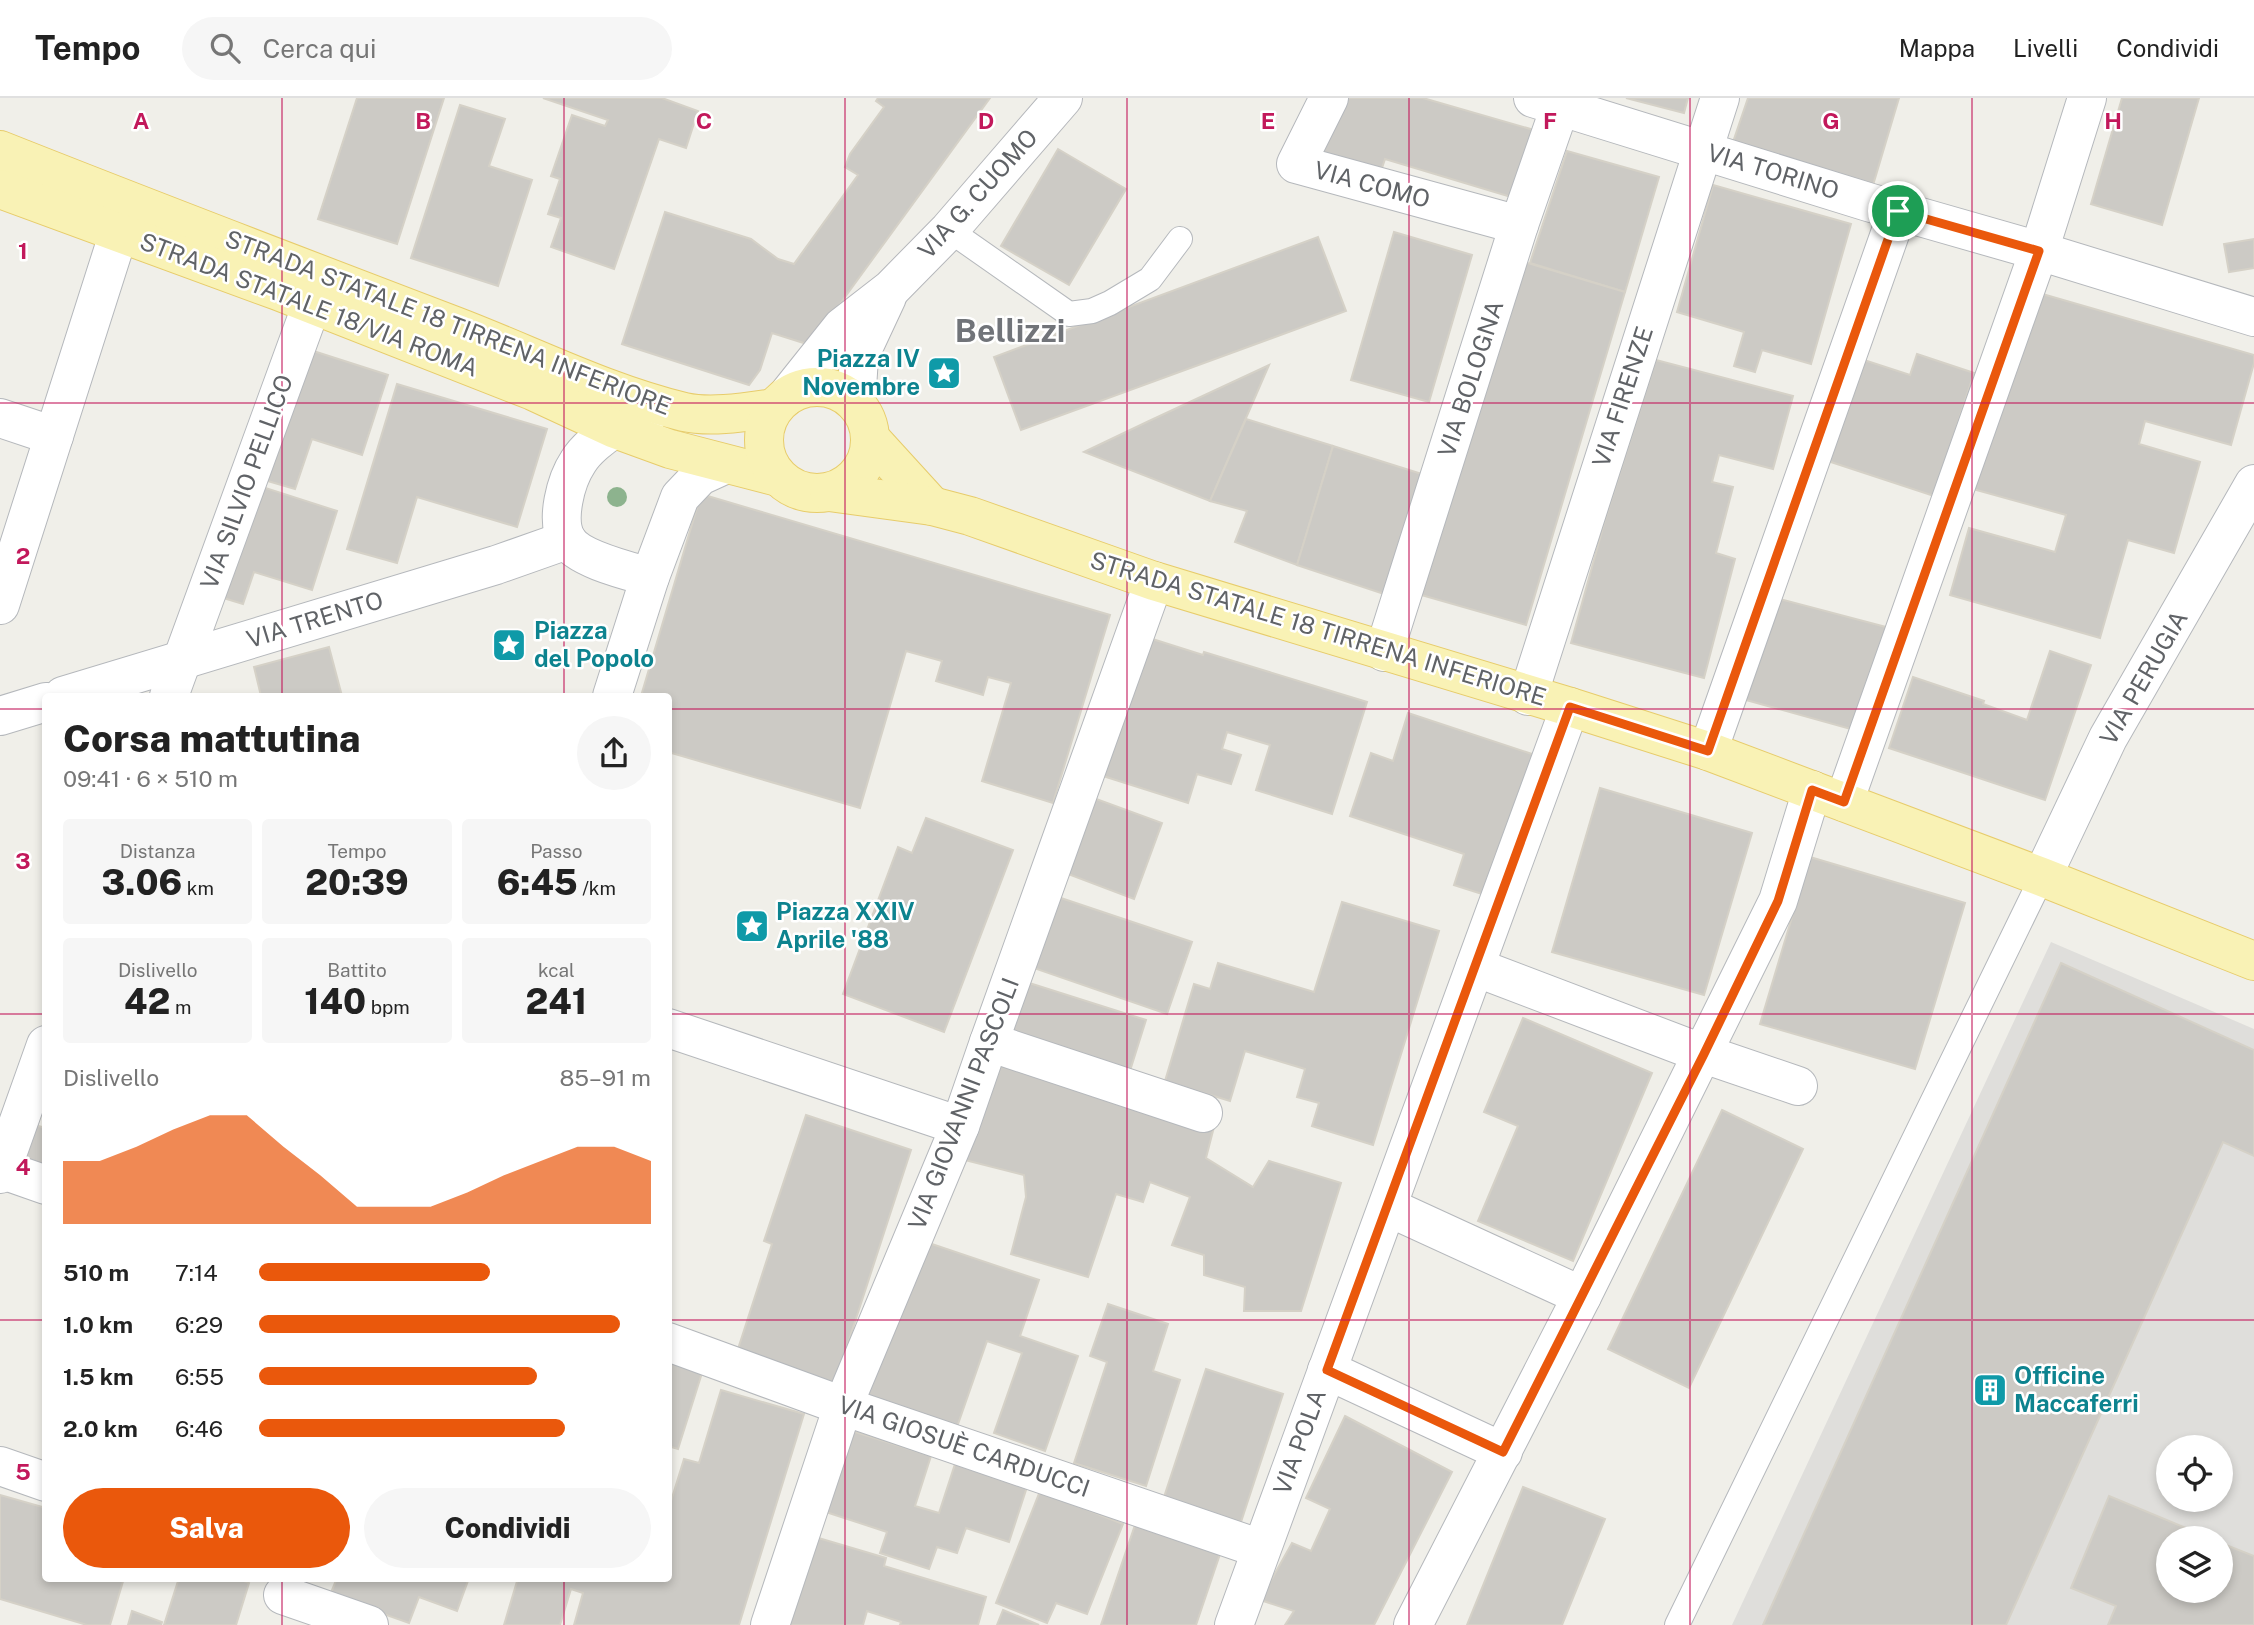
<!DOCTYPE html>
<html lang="it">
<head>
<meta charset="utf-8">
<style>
	:root { --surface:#fff; --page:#f6f6f6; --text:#222; --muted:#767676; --line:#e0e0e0; --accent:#ea580c }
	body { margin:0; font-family:"Public Sans",sans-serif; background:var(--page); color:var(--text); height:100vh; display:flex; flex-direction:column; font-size:26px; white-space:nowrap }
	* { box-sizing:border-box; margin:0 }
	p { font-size:23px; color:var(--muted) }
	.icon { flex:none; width:38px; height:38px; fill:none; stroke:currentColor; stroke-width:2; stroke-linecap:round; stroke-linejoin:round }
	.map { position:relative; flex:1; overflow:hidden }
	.details { position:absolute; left:42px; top:595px; width:630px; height:889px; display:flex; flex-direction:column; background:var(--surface); border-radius:7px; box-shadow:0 4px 10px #0003 }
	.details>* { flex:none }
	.controls { position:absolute; left:2156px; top:1337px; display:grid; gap:14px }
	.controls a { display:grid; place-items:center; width:77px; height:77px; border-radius:50%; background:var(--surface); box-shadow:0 4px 10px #0003; font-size:35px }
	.pin { position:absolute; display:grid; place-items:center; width:60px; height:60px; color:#fff; margin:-30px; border:4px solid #fff; border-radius:50%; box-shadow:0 2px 7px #0007 }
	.round { display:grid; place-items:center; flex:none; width:74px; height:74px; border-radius:37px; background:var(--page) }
	.overview { display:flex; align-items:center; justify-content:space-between; height:119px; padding:0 21px }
	h1 { font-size:38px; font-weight:800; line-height:52px }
	.figures { display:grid; grid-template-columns:repeat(3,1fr); gap:10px; height:119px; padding:7px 21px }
	.figures div { display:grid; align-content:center; border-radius:7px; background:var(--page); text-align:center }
	.figures b { font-size:35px; font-weight:800 }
	.figures small { font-size:19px; font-weight:400 }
	.figures p { font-size:19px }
	.chart { height:196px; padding:14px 21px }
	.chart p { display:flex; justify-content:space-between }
	.chart svg { width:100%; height:126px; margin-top:7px; fill:var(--accent); opacity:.7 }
	.action { display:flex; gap:14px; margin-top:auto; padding:14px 21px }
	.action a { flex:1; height:80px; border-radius:42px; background:var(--accent); color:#fff; font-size:28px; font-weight:800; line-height:80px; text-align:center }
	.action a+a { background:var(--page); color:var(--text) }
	ul { padding:0 21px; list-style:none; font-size:23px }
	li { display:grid; grid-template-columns:112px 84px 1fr; align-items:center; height:52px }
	li i { height:18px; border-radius:9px; background:var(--accent) }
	header { display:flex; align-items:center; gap:42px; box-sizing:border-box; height:98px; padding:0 35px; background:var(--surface); border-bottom:2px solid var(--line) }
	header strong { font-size:33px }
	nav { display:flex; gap:38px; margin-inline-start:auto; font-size:24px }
	.search { width:490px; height:63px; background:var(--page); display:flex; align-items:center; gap:18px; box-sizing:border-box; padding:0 24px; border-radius:38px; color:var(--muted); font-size:26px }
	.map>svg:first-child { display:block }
	.industrial { fill:#dfdedb; fill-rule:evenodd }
	.building { fill:#cccac5; stroke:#d5d1c7; stroke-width:2 }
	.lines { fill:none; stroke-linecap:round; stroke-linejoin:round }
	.service-casing { stroke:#b5b8bc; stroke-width:26 }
	.minor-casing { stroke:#b5b8bc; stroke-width:40 }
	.secondary-casing { stroke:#b5b7bb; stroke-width:40 }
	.primary-casing { stroke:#e7cc6b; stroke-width:40 }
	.service { stroke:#fff; stroke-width:24 }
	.minor { stroke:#fff; stroke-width:38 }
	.secondary { stroke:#fff; stroke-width:38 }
	.primary { stroke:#f9f2b5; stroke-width:38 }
	.tree { fill:#8db38e }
	.route-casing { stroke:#fff; stroke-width:14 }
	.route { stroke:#ea580c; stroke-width:9 }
	.grid { fill:none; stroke:#c2185b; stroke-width:2; stroke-opacity:0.55 }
	.labels { text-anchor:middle; stroke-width:5; stroke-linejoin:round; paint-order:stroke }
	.street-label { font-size:24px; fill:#606367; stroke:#fff }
	.culture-label { font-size:24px; font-weight:bold; fill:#0d838f; stroke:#fff; text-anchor:start }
	.district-label { font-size:32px; font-weight:bold; fill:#717479; stroke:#fff }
	.grid-label { font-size:23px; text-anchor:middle; font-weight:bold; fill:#c2185b; stroke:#fff; stroke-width:5; stroke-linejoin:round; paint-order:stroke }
</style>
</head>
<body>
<header>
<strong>Tempo</strong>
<div class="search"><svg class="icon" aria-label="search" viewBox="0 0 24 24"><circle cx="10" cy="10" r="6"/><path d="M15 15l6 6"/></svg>Cerca qui</div>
<nav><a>Mappa</a><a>Livelli</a><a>Condividi</a></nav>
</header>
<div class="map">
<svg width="2254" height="1527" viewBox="0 0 2254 1527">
	<rect width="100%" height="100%" fill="#f0efe9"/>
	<!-- industrial -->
	<path class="industrial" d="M2051,844L2254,931V1527H1732ZM2168,1349H2221V1402H2168ZM2168,1440H2221V1493H2168Z"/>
	<!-- building -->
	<g class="building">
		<path d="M357,0H444L397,146L318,121Z"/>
		<path d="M543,0H662L698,13L686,50L659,41L614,171L551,149L561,120L548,116L560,81L551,78L572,17L605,28L608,22Z"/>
		<path d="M878,0H990L810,247L772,235L760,272L749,287L622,246L665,114L751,141L778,161L794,166L858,77L845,69L850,56L884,9L876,3Z"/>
		<path d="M1341,0H1423L1541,34L1521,102L1385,61L1380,76L1318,57Z"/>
		<path d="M1626,0H1688L1684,15Z"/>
		<path d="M1748,0H1899L1868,104L1730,53Z"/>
		<path d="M2122,0H2199L2162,127L2091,106Z"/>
		<path d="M460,7L505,21L489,68L532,82L498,188L411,160Z"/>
		<path d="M1058,51L1126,91L1069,187L1001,148Z"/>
		<path d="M1567,53L1659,79L1625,194L1530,165Z"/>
		<path d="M1713,87L1851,126L1811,266L1762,252L1755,274L1734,268L1744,234L1677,214Z"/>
		<path d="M1394,134L1472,157L1429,304L1351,282Z"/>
		<path d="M1318,139L1346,213L1021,332L994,259Z"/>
		<path d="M2254,141V170L2229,174L2224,146Z"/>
		<path d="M1517,162L1625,194L1526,527L1418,496Z"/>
		<path d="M2039,195L2254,257V265L2231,347L2145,323L2139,346L2200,364L2174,455L2128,442L2100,540L1950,497L1969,430L2055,454L2066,417L1973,391Z"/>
		<path d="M304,250L388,277L362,357L312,341L295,391L261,381Z"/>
		<path d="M1917,256L1974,275L1934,398L1825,362L1858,260L1910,277Z"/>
		<path d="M1656,262L1793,298L1773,371L1719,357L1712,384L1733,389L1716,455L1735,461L1704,580L1571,545L1605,422Z"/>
		<path d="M1269,267L1210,403L1084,354L1149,323Z"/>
		<path d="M397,286L547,331L517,429L417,399L397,465L347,451Z"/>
		<path d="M1246,321L1333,348L1297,467L1235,444L1247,413L1210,403Z"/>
		<path d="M1333,348L1428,378L1393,499L1297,467Z"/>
		<path d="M253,386L337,413L312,492L254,474L243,506L217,498Z"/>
		<path d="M701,396L1110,517L1053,705L982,683L1011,585L988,579L983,597L936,583L942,563L906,553L860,710L668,654V598H641Z"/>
		<path d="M1772,499L1886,529L1858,633L1739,600Z"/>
		<path d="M1143,538L1203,557L1204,554L1367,604L1332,716L1256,692L1270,647L1227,634L1222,651L1241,657L1231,686L1197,676L1188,705L1100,677Z"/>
		<path d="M329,549L342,598H261L254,569Z"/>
		<path d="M2050,553L2091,567L2045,702L1889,650L1913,579L1984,603L1983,606L2027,622Z"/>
		<path d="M1408,615L1544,660L1511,760L1496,755L1482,796L1454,787L1464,756L1350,718L1371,655L1393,663Z"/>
		<path d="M1600,690L1752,735L1704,897L1552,854Z"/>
		<path d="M1088,698L1162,725L1134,801L1060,773Z"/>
		<path d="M926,720L1013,752L944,934L843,896L898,749L912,755Z"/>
		<path d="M1810,759L1965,805L1915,971L1760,926Z"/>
		<path d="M1049,796L1192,844L1167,916L1025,867Z"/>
		<path d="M1342,804L1439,833L1373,1047L1312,1028L1319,1005L1297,999L1305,971L1245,953L1230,1003L1165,983L1194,886L1210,891L1218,865L1314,894Z"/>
		<path d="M2061,865L2254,952V1058L2223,1044L2006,1527H1763Z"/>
		<path d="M1023,883L1146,922L1129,976L1006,937Z"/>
		<path d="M1523,920L1652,975L1573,1163L1478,1123L1518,1028L1484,1014Z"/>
		<path d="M996,965L1214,1029L1206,1060L1253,1089L1269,1063L1341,1085L1301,1213H1244L1245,1189L1204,1177V1157L1172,1147L1190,1099L1150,1084L1143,1104L1116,1096L1088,1179L1011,1156L1026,1099L1024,1077L965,1062Z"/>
		<path d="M1722,1012L1803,1051L1689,1290L1608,1251Z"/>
		<path d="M806,1017L911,1052L835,1285L737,1254L772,1146L764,1143Z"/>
		<path d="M27,1025L46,1030V1077L15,1069Z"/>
		<path d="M917,1141L1039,1182L1020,1238L1078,1258L1045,1353L994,1335L1022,1255L987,1243L957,1329L864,1297Z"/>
		<path d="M1108,1206L1168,1226L1153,1273L1180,1282L1146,1388L1074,1365L1107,1264L1090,1258Z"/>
		<path d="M668,1264L702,1275L678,1351L668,1348Z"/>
		<path d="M1206,1271L1283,1296L1241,1424L1164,1399Z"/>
		<path d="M721,1292L804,1316L739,1527H574L583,1495L571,1491L560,1527H504L518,1480H668V1413L684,1361L699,1365Z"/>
		<path d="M1345,1318L1452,1374L1374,1527H1285L1294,1513L1260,1502L1292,1445L1311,1453L1330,1411L1306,1400Z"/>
		<path d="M849,1332L931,1358L915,1408L939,1415L955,1366L1027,1389L1009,1444L966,1430L957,1455L937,1449L929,1471L880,1455L887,1434L823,1413Z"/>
		<path d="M1523,1389L1605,1421L1562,1527H1467Z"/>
		<path d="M1040,1393L1123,1426L1087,1516L1056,1505L1047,1525L996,1505Z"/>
		<path d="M0,1397L46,1410V1480H124L110,1527H87L0,1501Z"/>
		<path d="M2109,1398L2210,1440H2168V1493H2221V1445L2254,1458V1527H2108L2116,1508L2071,1490Z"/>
		<path d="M1135,1427L1220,1456L1196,1527H1101Z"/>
		<path d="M805,1436L886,1460L884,1468L986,1499L978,1527H900L901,1524L867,1513L863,1527H778Z"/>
		<path d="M179,1480H236L249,1485L236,1527H164Z"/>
		<path d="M337,1480H469L457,1513L419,1499L409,1525L330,1497Z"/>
		<path d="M1003,1512L1039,1527H997Z"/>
		<path d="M132,1513L162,1524L161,1527H128Z"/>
	</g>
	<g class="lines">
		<!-- service casing -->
		<g class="service-casing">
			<g id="service">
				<path d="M949,132L1069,216L1092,213L1110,205L1150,181L1180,141"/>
				<path d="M1677,1527L2042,779"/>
			</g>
		</g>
		<!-- minor casing -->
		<g class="minor-casing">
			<g id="minor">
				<path d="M1329,0L1296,66L1519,127"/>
				<path d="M1533,0L1868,104L2039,153L2254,219"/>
				<path d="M0,320L54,338"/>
				<path d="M645,322C636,324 623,327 614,331C602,338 585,352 578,364C566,382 555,422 567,442C578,461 629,473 650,479L680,399L700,378L724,367"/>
				<path d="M0,507L119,134"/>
				<path d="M1384,554L1519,127L1560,9"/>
				<path d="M63,598L496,467L567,442"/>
				<path d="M169,598L312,206"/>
				<path d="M612,598L650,479"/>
				<path d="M1528,598L1720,0"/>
				<path d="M0,618L46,604"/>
				<path d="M1708,653L1898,113"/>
				<path d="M1844,704L2039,153L2087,0"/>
				<path d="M2042,779L2108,640L2254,386"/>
				<path d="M1475,869L1704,956L1798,988"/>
				<path d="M668,930L960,1028"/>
				<path d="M989,944L1203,1015"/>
				<path d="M0,1071L46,1087"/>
				<path d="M0,1076L46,947"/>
				<path d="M1388,1109L1582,1198"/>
				<path d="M668,1244L843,1308L1261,1451"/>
				<path d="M1327,1272L1503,1354"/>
				<path d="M0,1368L46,1384"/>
				<path d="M283,1497L369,1527"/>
				<path d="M770,1527L843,1308L960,1028L989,944L1154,483"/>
				<path d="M1234,1527L1570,609"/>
				<path d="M1413,1527L1582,1198L1778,803L1812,692"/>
			</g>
		</g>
		<!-- secondary casing -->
		<g class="secondary-casing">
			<g id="secondary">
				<path d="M787,298L842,229L891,191L949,132L1063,0"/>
				<path d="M856,306L859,259L887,199"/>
			</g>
		</g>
		<!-- primary casing -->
		<g class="primary-casing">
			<g id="primary">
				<path d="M0,52C151,112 303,170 455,228C531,257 605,295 684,314C711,320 746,314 774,310"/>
				<path d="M0,91L278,193L533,293L615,331L670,351L778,379"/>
				<circle cx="817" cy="342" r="53"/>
				<path d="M870,340L932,408"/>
				<path d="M829,394L932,408L970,418L1154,483L1570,609L1708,653L2042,779L2254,863"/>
			</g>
		</g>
		<!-- service -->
		<use href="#service" class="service"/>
		<!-- minor -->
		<use href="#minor" class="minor"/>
		<!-- secondary -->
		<use href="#secondary" class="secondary"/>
		<!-- primary -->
		<use href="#primary" class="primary"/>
	</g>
	<!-- trees -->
	<circle class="tree" cx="617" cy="399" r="10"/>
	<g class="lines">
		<!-- route casing -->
		<g class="route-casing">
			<path id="route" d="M1898,113L2039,153L1844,704L1812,692L1778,803L1704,956L1503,1354L1327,1272L1570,609L1708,653Z"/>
		</g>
		<!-- route -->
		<use href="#route" class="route"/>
	</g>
	<!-- grid -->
	<path class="grid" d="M282,0V598M564,0V598M845,0V1527M1127,0V1527M1409,0V1527M1690,0V1527M1972,0V1527M0,305H2254M0,611H46M668,611H2254M0,916H46M668,916H2254M0,1222H46M668,1222H2254M282,1480V1527M564,1480V1527"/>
	<!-- icons -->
	<defs>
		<g id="sight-square" transform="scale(1.75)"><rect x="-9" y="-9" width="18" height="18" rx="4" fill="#0f9aa8" stroke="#fff"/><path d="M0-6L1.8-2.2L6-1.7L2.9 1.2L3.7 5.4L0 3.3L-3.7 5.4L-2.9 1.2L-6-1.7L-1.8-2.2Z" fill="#fff"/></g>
		<g id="building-square" transform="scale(1.75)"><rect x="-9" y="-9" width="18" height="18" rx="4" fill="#0f9aa8" stroke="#fff"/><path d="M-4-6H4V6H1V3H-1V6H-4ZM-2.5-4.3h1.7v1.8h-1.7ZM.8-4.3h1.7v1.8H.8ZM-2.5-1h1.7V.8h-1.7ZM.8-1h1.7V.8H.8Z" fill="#fff"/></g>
	</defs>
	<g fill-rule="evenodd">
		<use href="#sight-square" x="944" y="275"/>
		<use href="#sight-square" x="509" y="547"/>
		<use href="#sight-square" x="752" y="828"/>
		<use href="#building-square" x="1990" y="1292"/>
	</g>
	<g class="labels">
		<!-- street labels -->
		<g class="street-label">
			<text transform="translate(1773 74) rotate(17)" y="8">VIA TORINO</text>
			<text transform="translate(1372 87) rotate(15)" y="8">VIA COMO</text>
			<text transform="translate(978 96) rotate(-48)" y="8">VIA G. CUOMO</text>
			<text transform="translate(309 207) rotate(21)" y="8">STRADA STATALE 18/VIA ROMA</text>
			<text transform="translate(448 225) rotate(21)" y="8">STRADA STATALE 18 TIRRENA INFERIORE</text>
			<text transform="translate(1471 281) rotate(-72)" y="8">VIA BOLOGNA</text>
			<text transform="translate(1623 299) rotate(-72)" y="8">VIA FIRENZE</text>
			<text transform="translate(247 384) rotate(-70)" y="8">VIA SILVIO PELLICO</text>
			<text transform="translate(315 522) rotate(-17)" y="8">VIA TRENTO</text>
			<text transform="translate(1318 531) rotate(17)" y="8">STRADA STATALE 18 TIRRENA INFERIORE</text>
			<text transform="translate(2144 580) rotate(-60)" y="8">VIA PERUGIA</text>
			<text transform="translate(964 1006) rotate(-69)" y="8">VIA GIOVANNI PASCOLI</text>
			<text transform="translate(1300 1344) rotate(-70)" y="8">VIA POLA</text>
			<text transform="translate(964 1349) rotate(19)" y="8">VIA GIOSUÈ CARDUCCI</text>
		</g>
		<!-- culture labels -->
		<g class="culture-label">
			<text x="920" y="269" text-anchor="end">Piazza IV<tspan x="920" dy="28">Novembre</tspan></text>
			<text x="534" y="541">Piazza<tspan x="534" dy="28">del Popolo</tspan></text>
			<text x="776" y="822">Piazza XXIV<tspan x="776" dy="28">Aprile '88</tspan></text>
			<text x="2014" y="1286">Officine<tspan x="2014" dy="28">Maccaferri</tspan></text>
		</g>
		<!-- district labels -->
		<g class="district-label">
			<text x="1010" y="244">Bellizzi</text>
		</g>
	</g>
	<g class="grid-label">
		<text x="141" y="31">A</text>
		<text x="423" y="31">B</text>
		<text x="704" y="31">C</text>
		<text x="986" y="31">D</text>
		<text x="1268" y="31">E</text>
		<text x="1550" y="31">F</text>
		<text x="1831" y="31">G</text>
		<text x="2113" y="31">H</text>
		<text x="23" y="161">1</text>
		<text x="23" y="466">2</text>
		<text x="23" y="771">3</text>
		<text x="23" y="1077">4</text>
		<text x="23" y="1382">5</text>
	</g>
</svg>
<div class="controls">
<a><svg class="icon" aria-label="locate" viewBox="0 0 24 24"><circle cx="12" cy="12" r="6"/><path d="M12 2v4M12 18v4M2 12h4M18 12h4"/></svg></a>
<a><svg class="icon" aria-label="layers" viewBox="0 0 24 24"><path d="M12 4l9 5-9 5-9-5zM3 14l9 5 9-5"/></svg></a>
</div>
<div class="pin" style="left:1898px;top:113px;background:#1e9e55"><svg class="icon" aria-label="arrive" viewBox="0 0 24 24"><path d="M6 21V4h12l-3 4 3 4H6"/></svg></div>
<section class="details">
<div class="overview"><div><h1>Corsa mattutina</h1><p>09:41 · 6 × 510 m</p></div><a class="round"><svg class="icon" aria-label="share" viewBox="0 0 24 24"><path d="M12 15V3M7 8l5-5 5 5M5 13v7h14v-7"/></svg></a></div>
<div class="figures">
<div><p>Distanza</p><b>3.06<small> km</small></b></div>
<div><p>Tempo</p><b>20:39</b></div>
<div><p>Passo</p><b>6:45<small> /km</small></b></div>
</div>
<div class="figures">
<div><p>Dislivello</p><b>42<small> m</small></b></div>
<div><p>Battito</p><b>140<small> bpm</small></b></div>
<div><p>kcal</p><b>241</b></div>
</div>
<div class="chart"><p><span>Dislivello</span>85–91 m</p>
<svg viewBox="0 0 160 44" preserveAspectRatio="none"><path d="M0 44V22L10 22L20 17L30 11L40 6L50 6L60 17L70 27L80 38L90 38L100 38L110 33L120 27L130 22L140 17L150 17L160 22V44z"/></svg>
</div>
<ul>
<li><b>510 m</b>7:14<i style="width:59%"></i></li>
<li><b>1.0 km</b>6:29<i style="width:92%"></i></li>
<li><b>1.5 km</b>6:55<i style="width:71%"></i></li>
<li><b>2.0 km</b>6:46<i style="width:78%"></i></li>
</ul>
<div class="action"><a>Salva</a><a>Condividi</a></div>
</section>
</div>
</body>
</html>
